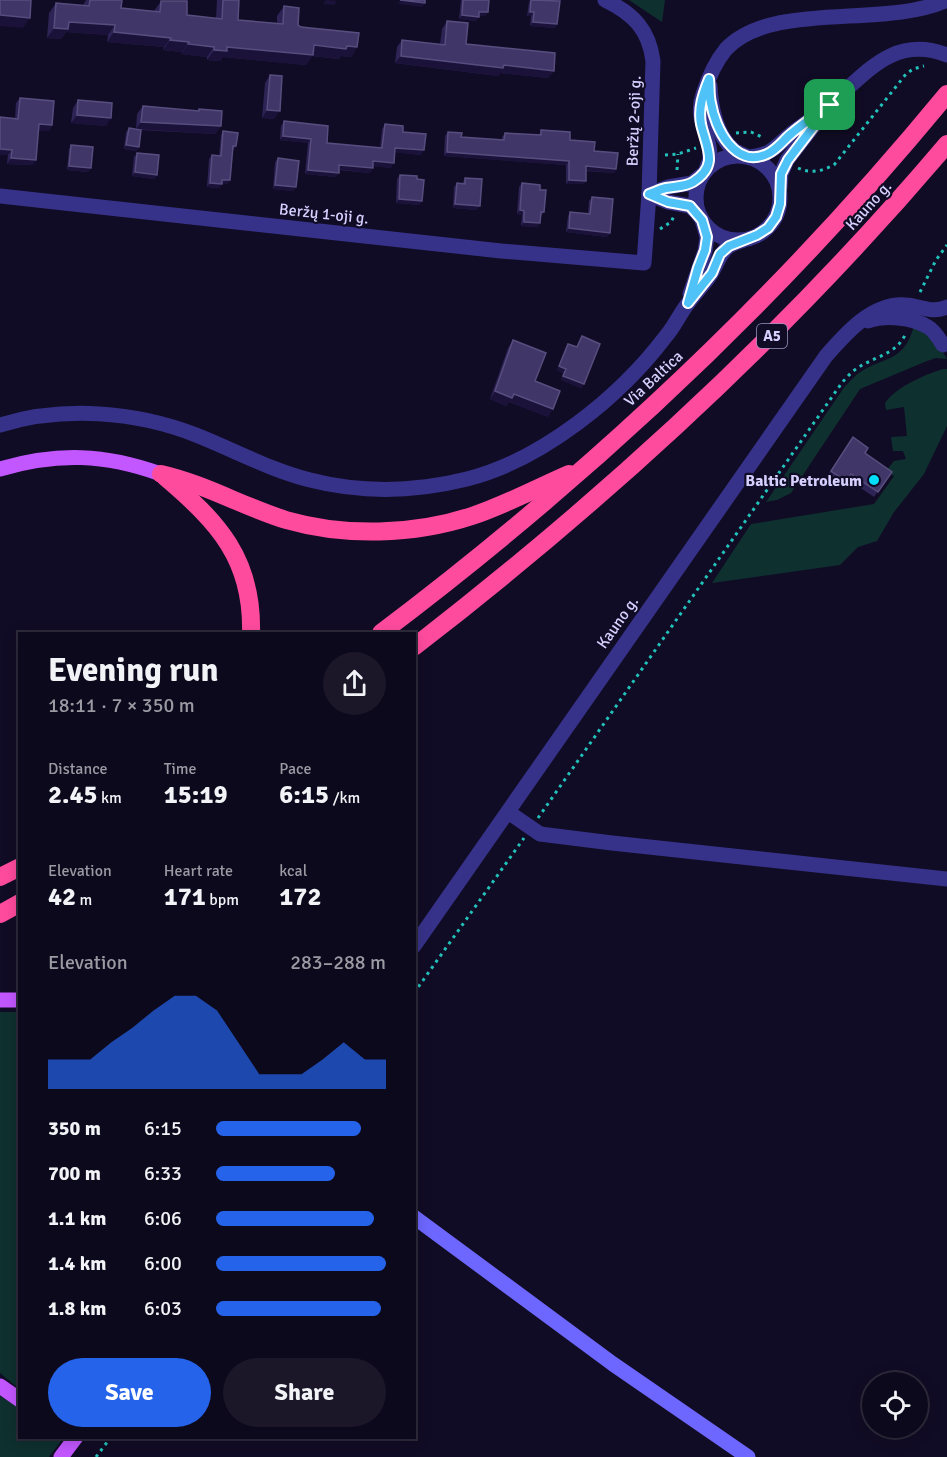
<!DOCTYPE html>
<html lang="en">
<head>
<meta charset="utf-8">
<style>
	:root { --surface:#0d091c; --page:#1b1729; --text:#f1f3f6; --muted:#9a9aa3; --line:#2d2a3b; --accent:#2563eb }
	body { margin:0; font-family:Signika,sans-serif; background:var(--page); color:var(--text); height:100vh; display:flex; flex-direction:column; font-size:22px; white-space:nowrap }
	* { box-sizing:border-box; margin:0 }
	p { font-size:20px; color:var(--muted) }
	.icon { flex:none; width:33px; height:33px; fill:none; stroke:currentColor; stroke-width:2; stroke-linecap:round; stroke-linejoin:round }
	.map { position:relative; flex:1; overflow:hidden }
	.side { position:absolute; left:18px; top:632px; width:398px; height:807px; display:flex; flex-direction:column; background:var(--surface); border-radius:0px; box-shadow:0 3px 15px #0003,0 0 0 2px var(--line) }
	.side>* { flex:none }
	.buttons { position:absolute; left:862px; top:1372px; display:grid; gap:12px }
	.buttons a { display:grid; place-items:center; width:66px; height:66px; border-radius:50%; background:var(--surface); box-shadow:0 3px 15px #0003,0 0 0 2px var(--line); font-size:30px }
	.pin { position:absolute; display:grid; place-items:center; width:51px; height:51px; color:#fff; margin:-26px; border-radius:12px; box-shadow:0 3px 9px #0006 }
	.round { display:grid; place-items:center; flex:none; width:63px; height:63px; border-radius:32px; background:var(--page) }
	.headline { display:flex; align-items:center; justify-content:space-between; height:102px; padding:0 30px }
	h1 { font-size:33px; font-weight:800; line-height:45px }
	.stats { display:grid; grid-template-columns:repeat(3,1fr); gap:9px; height:102px; padding:6px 30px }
	.stats div { display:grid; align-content:center }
	.stats b { font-size:26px; font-weight:800 }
	.stats small { font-size:16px; font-weight:400 }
	.stats p { font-size:16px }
	.chart { height:168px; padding:12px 30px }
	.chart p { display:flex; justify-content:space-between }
	.chart svg { width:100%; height:108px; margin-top:6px; fill:var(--accent); opacity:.7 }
	.button { display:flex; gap:12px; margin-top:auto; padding:12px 30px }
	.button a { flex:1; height:69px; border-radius:36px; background:var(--accent); color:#fff; font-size:24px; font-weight:800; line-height:69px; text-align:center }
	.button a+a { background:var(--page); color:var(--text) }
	ul { padding:0 30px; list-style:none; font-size:20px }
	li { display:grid; grid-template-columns:96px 72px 1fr; align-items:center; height:45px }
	li i { height:15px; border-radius:8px; background:var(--accent) }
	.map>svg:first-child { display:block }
	.green { fill:#0e302f }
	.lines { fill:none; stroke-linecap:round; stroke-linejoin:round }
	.path { stroke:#22c2bb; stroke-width:3; stroke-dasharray:3 4.5; stroke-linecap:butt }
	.street { stroke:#373289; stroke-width:15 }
	.secondary { stroke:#6e67ff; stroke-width:15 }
	.primary { stroke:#c357ff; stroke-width:15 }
	.highway { stroke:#ff4b9e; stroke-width:18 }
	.wall { fill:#2e2355 }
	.shaded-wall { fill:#1b123a }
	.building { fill:#403667; stroke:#574e7f; stroke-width:1.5 }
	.route-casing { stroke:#fff; stroke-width:12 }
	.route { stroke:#4fc3f7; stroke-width:8 }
	.poi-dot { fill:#00defb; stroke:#110c25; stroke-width:2 }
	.labels { text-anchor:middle; stroke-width:4.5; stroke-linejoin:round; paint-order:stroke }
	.shield { fill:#110c25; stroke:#9b95be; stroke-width:1.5 }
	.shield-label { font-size:15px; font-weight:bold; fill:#d6d0ff }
	.street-label { font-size:16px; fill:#d6d0ff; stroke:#110c25 }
	.poi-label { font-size:16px; font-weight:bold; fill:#d6d0ff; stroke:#110c25; text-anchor:end }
</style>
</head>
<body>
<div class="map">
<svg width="947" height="1457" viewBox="0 0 947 1457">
	<rect width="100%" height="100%" fill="#110c25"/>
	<!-- green -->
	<g class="green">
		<path d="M629,0H665L662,22Z"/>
		<path d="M914,326C929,332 939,345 947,359L936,358L927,361L860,389L791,493L777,500L766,502L845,386C850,382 854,376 859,373C885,355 903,364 914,326Z"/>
		<path d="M943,369H947V426L924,474L894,512L877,541L858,547L840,565L712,583L751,524L874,504L894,476L886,471L894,461L906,459L903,451H893L891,437L907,436L904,407L886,410L885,403C896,387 924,375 943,369Z"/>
		<path d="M0,1012H19V1389L0,1373Z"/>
		<path d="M0,1396L19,1407L20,1437H64L49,1457H0Z"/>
	</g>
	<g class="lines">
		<!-- path -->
		<g class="path">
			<path d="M736,133L751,132L764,138"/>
			<path d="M665,155L678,154L696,148"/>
			<path d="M798,168C811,174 822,171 834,165L906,74L913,69L924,66"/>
			<path d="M677,170L678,154"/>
			<path d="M660,229L671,222L674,216"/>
			<path d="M920,292L936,260L947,245"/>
			<path d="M538,818L841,384C846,378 852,371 859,367C876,356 897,354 906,333"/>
			<path d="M414,993L524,838"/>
			<path d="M96,1457L111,1437"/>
		</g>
		<!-- street -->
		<g class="street">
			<path d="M710,86C711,106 716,135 733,149C736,152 742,154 746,156"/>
			<circle cx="738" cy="198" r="42"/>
			<path d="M750,157C773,154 775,147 792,133C804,124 817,115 829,105C865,75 893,34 947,55"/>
			<path d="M706,170C707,166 710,161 710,157C711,134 694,121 703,94C708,79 716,61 726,49C772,0 885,29 947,0"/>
			<path d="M780,188L781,174L787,160L819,119"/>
			<path d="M649,194L668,187L692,183L703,174"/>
			<path d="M649,194L668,202L690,206L700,216"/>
			<path d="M0,196L501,251L644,263L649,194L653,61C649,30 634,14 605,0"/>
			<path d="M690,294L705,251L707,237L702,220"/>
			<path d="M868,321C885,315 912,317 928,327C935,331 939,339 943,345"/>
			<path d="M0,425C63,406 135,411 196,435C234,450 270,470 310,480C361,493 415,492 467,479C542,460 620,397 666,336C675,326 680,313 689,302C696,292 705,284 711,274C717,265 719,254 728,247C732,244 739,242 744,240"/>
			<path d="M508,812L540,834L612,843L947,879"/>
			<path d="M414,946L826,356C846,333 873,302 906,305C921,306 932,314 947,307"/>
		</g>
		<!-- secondary -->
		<path class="secondary" d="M414,1217L613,1364L748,1457"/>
		<!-- primary -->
		<g class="primary">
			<path d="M0,469C58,452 105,454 161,474"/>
			<path d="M0,1000H20"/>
			<path d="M0,1386L20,1400"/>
			<path d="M61,1457L76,1437"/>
		</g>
		<!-- highway -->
		<g class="highway">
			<path d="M161,474C205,484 244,507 286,520C345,537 414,535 472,516C505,505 537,488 569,474"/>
			<path d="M165,477C218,522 253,559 251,633"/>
			<path d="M381,633C589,476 781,296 947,94"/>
			<path d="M414,647C608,497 788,332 947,144"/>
			<path d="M0,877L20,867"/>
			<path d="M0,914L20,903"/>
		</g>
	</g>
	<!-- wall -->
	<g class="wall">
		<path d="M86,0H122L121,8L154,11L161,1L187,15L216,18L217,0H239L238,20L277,23V16L284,6L298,25L357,47L351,57L341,56L339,59L312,56L306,65L223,57L220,61L207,60V57L181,54L182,52L163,50L164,47L107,42L108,35L66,32L61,39L47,38L49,13L56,3L83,5Z"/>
		<path d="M461,0H489L488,12L485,16H479L476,21L459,19Z"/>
		<path d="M530,0H549L557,24L555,28L530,26L531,16H527L529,2Z"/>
		<path d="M447,21L466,44L554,71L548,78L500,73L498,76L395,63L397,47L402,40L440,44L442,29Z"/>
		<path d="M270,75L274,119L262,118L265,83Z"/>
		<path d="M20,98L52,125L49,131L39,130L33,165L7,164L8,155H0V117L15,119L16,103Z"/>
		<path d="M78,100L106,126L71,123L73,108Z"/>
		<path d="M143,106L198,111L199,109L221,126L215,134L141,130L139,147L136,151L124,149L126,132L129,128L136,129L137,114Z"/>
		<path d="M284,121L327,143L380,148L382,129L385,124L403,132L421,155L395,152L391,168L373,166L370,173L339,170L336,177L305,174L308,143L280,140L281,126Z"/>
		<path d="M541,130L570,140L594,151L616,169L614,173L586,171V181L583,184H566V165L444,156L445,136L448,132L461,137L502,140V137L505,133L539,135Z"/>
		<path d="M223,131L236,146L233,150L230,180L227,184H222L219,188L207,187L209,159L212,155L219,156L221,135Z"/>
		<path d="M71,145L91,168L88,172L67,170L69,149Z"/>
		<path d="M137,153L157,175L154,179L132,176L134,157Z"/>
		<path d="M278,158L296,187L293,191L273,189L275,162Z"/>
		<path d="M400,175L417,179L420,205L396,203L397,179Z"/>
		<path d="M465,178L477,210L453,208L454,187L457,183L462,184Z"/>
		<path d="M522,183L540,190L544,212L541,216L540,223L537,227L521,226L522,215L517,214L519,187Z"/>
		<path d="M592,197L610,233L607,237L566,232L568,216L570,212L588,214L589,201Z"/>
		<path d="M582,336L584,384L581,388L561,380L563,373L557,370L566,348L568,344L576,347Z"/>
		<path d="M513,340L535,381L548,417L509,402L506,406L490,399L508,348Z"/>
		<path d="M853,437L865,453L892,472L874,497L847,479L842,486L827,476Z"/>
	</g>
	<!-- shaded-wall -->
	<g class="shaded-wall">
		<path d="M326,0L337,1L334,5L323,4Z"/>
		<path d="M400,1L425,3L422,7L398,4Z"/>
		<path d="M479,12H488L485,16H476Z"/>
		<path d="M530,12H534L531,16H527Z"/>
		<path d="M0,15L30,18L23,28L0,26Z"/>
		<path d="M462,15L479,17L476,21L459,19Z"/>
		<path d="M69,22L115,25L108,35L66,32L61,39L47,38L54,28Z"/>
		<path d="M533,22L557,24L555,28L530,26Z"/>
		<path d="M114,32L171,38L164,47L107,42Z"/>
		<path d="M170,40L189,42L182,52L163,50Z"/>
		<path d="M188,44L214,47L207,57L181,54Z"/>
		<path d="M314,45L357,47L351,57L341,56L339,59L312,56L306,65L223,57L220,61L207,60L214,50L227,47Z"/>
		<path d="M401,56L504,65L554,71L548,78L500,73L498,76L395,63Z"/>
		<path d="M267,110L280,111L274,119L262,118Z"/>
		<path d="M77,115L111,118L106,126L71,123Z"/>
		<path d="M141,122L221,126L215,134L136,129Z"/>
		<path d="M39,124L52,125L49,131L35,130Z"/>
		<path d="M283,136L311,139L308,143L280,140Z"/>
		<path d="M126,145L139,147L136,151L124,149Z"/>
		<path d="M395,148L424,150L421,155L392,152Z"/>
		<path d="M0,149L12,150L8,155H0Z"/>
		<path d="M447,152L569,161L566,165L444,156Z"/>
		<path d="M11,158L36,160L33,165L7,164Z"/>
		<path d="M373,161L394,163L391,168L370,166Z"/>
		<path d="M339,165L373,168L370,173L336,169Z"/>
		<path d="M69,166L91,168L88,172L67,170Z"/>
		<path d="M586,166L616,169L614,173L583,170Z"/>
		<path d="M308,170L339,173L336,177L305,174Z"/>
		<path d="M135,172L157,175L154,179L132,176Z"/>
		<path d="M222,180H230L227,184H220Z"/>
		<path d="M569,180L586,181L583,184H566Z"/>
		<path d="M210,183L222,184L219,188L207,187Z"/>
		<path d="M275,185L296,187L293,191L273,189Z"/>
		<path d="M399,199L422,201L420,205L396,203Z"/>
		<path d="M455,204L480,206L477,210L453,208Z"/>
		<path d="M520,210L524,211L522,215L517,214Z"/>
		<path d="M524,222L540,223L537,227L521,226Z"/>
		<path d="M569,228L610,233L607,237L566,232Z"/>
		<path d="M559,366L566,369L563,373L557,370Z"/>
		<path d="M563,376L584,384L581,388L561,380Z"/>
		<path d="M495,391L514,394L553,409L548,417L509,402L506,406L490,399Z"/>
	</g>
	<!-- building -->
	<g class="building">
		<path d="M0,0H31L30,18L0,15Z"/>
		<path d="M90,0H122L121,8L160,12L161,1H187V15L222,19L223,0H239L238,20L283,24L284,6L299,8L298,25L301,27L359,33L357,47L347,46L346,49L314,45L313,55L227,47V51L214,50V47L188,44L189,42L170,40L171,38L114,32L115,25L69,22L68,29L54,28L56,3L89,6Z"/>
		<path d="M400,0H425V3Z"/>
		<path d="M463,0H489L488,12H479V17L462,15Z"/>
		<path d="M531,0L560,1L557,24L533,22L534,12H530Z"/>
		<path d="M447,21L468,23L466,44L555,53L554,71L504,65L503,68L401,56L402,40L445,45Z"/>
		<path d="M270,75L282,76L280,111L267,110Z"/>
		<path d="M20,98L54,101L52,125L39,124L36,160L11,158L12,150L0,149V117L18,119Z"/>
		<path d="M78,100L112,103L111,118L77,115Z"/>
		<path d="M143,106L199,111V109L222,111L221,126L141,122Z"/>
		<path d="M284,121L328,126L327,143L382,148L385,124L403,126V132L426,134L424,150L395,148L394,163L373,161V168L339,165V173L308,170L311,139L283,136Z"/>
		<path d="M129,128L141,130L139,147L126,145Z"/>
		<path d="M541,130L570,132V140L595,142L594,151L618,153L616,169L586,166V181L569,180V161L447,152L448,132L462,133L461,137L504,140L505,133L541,135Z"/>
		<path d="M223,131L238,133L236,146H233L230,180H222V184L210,183L212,155L221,156Z"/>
		<path d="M71,145L93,147L91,168L69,166Z"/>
		<path d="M137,153L159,155L157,175L135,172Z"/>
		<path d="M278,158L299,161L296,187L275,185Z"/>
		<path d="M400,175L417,176V179L424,180L422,201L399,199Z"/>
		<path d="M465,178L482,179L480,206L455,204L457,183L465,184Z"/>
		<path d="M522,183L540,185V190H546L544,212H541L540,223L524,222V211L520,210Z"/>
		<path d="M592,197L613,199L610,233L569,228L570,212L590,214Z"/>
		<path d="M582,336L600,344L584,384L563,376L566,369L559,366L568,344L577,347Z"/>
		<path d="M513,340L546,353L535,381L560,391L553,409L514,394L512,398L495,391Z"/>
		<path d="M853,437L868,448L865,453L892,472L878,492L851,474L846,481L831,471Z"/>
	</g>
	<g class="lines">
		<!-- route casing -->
		<g class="route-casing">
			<path id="route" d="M709,79C710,87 709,95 711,103C715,128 735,169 767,154C778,149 783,140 792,133C804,123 817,114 830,105L788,160L781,174L780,204L776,217L768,228L757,235L729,246L720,254L712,273L688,303L698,268L705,250L707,237L702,220L690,206L668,202L649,194C655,192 661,189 666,188C675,186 685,187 693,182C720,165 706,147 701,124C698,108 703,94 709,79Z"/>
		</g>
		<!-- route -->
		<use href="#route" class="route"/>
	</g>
	<!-- markers -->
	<circle class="poi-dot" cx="874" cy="480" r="6"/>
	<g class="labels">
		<!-- shield labels -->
		<rect class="shield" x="757" y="324" width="30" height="24" rx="4.5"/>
		<g class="shield-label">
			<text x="772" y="341">A5</text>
		</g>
		<!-- street labels -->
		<g class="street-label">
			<text transform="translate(633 121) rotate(-88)" y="6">Beržų 2-oji g.</text>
			<text transform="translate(868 205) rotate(-48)" y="6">Kauno g.</text>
			<text transform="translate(324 213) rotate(6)" y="6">Beržų 1-oji g.</text>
			<text transform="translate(653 378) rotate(-43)" y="6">Via Baltica</text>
			<text transform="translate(617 622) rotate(-55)" y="6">Kauno g.</text>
		</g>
		<!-- poi labels -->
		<g class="poi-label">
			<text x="862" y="486">Baltic Petroleum</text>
		</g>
	</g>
</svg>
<div class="buttons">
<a><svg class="icon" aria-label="locate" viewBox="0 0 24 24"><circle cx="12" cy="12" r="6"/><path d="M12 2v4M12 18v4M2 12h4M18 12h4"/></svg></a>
</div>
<div class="pin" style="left:830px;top:105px;background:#1e9e55"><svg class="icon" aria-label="arrive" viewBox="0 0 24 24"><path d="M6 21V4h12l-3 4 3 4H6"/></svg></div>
<section class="side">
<div class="headline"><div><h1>Evening run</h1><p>18:11 · 7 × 350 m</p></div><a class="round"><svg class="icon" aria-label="share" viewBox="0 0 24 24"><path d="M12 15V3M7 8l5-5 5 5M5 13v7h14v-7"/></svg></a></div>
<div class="stats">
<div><p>Distance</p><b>2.45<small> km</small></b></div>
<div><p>Time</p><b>15:19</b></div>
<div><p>Pace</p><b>6:15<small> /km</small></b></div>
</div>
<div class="stats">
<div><p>Elevation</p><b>42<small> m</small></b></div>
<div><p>Heart rate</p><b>171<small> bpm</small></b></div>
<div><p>kcal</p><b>172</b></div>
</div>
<div class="chart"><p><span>Elevation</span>283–288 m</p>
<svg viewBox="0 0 160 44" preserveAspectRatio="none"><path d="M0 44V32L10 32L20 32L30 25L40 19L50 12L60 6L70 6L80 12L90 25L100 38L110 38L120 38L130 32L140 25L150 32L160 32V44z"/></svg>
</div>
<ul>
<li><b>350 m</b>6:15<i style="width:85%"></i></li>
<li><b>700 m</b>6:33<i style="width:70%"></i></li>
<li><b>1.1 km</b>6:06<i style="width:93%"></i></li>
<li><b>1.4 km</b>6:00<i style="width:100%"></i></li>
<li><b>1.8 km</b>6:03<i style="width:97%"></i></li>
</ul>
<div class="button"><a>Save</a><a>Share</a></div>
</section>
</div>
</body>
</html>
